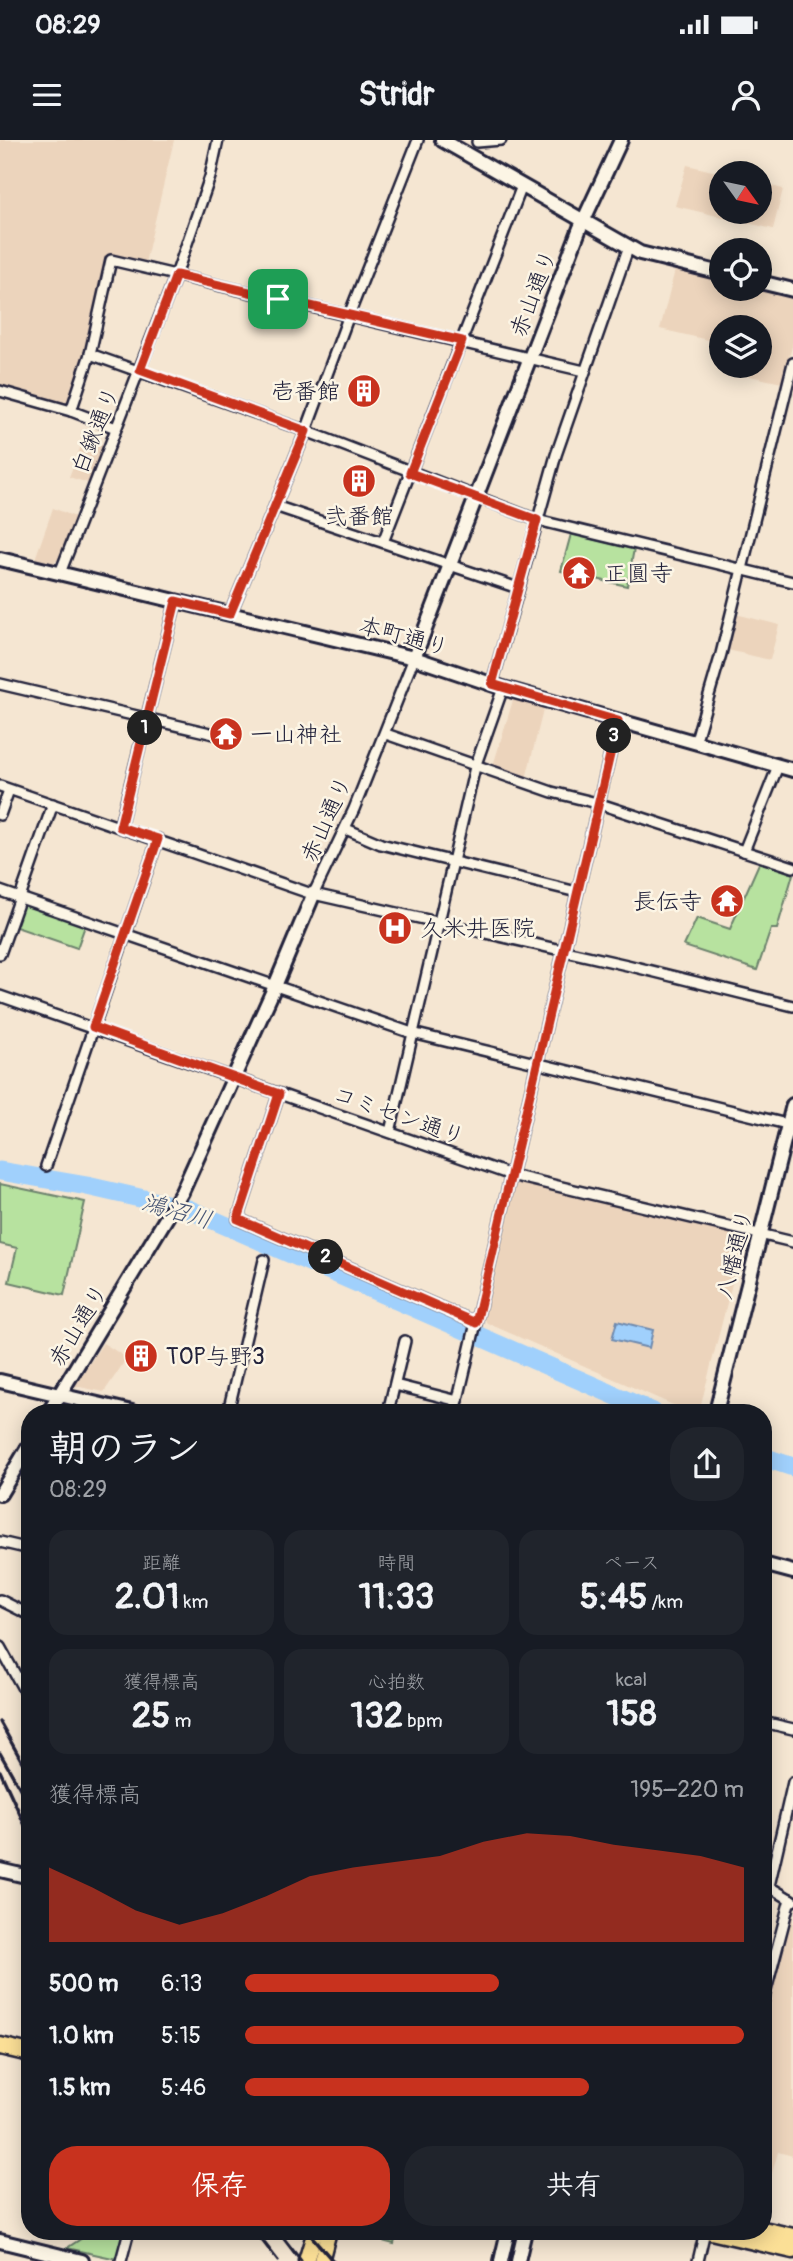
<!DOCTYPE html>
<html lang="ja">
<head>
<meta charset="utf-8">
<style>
	:root { --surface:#171b24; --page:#20242c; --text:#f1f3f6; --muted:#9ea1a6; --accent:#c8321e }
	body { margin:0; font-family:Pangolin,"Klee One",sans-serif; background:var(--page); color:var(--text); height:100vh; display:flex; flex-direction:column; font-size:26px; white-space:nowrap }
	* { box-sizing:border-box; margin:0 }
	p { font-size:23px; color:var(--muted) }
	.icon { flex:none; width:38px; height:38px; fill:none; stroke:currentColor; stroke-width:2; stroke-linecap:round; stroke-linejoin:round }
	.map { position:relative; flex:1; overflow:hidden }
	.drawer { position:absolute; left:21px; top:1264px; width:751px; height:836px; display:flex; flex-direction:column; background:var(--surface); border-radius:28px; box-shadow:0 4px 18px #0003 }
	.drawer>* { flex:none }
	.needle { width:46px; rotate:123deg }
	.controls { position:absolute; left:709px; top:21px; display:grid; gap:14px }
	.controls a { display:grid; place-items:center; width:63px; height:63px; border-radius:50%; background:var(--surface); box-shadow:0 4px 18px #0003; font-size:35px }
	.pin { position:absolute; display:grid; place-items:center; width:60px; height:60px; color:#fff; margin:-30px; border-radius:14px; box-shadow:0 4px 10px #0006 }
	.km { position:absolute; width:35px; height:35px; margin:-18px; border-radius:50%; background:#222; color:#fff; font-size:19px; line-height:35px; text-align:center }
	.round { display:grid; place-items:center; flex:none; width:74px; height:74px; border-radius:28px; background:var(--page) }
	.overview { display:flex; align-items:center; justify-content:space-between; height:119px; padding:0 28px }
	h1 { font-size:38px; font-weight:800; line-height:52px }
	.figures { display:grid; grid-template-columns:repeat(3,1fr); gap:10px; height:119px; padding:7px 28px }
	.figures div { display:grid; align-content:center; border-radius:18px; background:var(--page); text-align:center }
	.figures b { font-size:35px; font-weight:800 }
	.figures small { font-size:19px; font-weight:400 }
	.figures p { font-size:19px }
	.chart { height:196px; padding:14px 28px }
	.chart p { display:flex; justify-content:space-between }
	.chart svg { width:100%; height:126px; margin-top:7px; fill:var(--accent); opacity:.7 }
	.primary-button { display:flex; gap:14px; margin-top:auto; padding:14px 28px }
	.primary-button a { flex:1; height:80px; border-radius:28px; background:var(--accent); color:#fff; font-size:28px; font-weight:800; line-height:80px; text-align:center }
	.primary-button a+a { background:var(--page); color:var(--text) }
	ul { padding:0 28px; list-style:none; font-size:23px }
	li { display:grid; grid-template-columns:112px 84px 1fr; align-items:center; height:52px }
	li i { height:18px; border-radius:9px; background:var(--accent) }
	.status { display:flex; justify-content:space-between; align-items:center; height:49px; padding:0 35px; background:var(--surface); direction:ltr }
	.status svg { height:19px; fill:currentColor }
	header { display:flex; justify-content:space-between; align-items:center; height:91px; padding:0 28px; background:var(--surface); font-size:32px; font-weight:800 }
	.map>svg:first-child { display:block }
	.built { fill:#ecd4bc }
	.green { fill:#b7e29f; stroke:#6c826d; stroke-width:2 }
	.water { fill:#a0d0fc; stroke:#6e8aaf; stroke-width:2 }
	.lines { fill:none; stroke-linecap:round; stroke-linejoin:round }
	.river { stroke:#a0d0fc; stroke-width:19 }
	.street-casing { stroke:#22223b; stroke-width:14 }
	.secondary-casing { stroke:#22223b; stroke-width:18 }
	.primary-casing { stroke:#22223b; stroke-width:19 }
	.highway-casing { stroke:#22223b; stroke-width:21 }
	.street { stroke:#fcf5e5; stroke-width:9 }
	.secondary { stroke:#fcf5e5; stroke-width:12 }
	.primary { stroke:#fbdf96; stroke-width:14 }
	.highway { stroke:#fbdf96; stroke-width:16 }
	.rail { stroke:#22223b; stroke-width:3.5 }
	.route-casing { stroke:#fff; stroke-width:14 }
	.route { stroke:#c8321e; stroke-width:9 }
	.labels { text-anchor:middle; stroke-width:5; stroke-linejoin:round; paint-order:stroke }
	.street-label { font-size:23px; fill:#22223b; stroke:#fcf5e5 }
	.poi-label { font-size:23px; fill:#22223b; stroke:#fcf5e5; text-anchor:start }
	.water-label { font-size:24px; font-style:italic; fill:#485675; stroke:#fcf5e5 }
</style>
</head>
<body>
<div class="status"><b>08:29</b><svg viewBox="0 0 49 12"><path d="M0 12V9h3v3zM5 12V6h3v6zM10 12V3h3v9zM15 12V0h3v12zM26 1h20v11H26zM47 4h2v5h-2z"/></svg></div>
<header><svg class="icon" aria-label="menu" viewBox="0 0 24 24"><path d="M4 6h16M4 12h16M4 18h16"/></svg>Stridr<svg class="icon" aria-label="person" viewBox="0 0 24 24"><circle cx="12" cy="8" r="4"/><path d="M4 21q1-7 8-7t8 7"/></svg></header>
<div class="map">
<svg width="793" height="2121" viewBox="0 0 793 2121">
	<rect width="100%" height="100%" fill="#f5e6d2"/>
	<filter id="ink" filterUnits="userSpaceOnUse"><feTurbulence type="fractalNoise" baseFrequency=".0143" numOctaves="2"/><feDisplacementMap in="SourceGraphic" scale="14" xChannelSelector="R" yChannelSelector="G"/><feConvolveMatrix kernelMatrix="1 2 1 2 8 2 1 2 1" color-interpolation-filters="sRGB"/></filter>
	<g filter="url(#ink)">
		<!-- built -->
		<g class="built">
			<path d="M0,0H174L145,123L109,115L88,209L70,264L66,266L0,247Z"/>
			<path d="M687,25L721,33V72H760V43L783,49L773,89L675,66Z"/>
			<path d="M675,130L721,141V149H752L793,159V203L782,243L740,234L742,226H760V214L766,215L760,213V187H721V203L660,189Z"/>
			<path d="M84,298L103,305L88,343L69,337Z"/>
			<path d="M53,368L75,377L58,420L53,423L35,419Z"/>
			<path d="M736,474L779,485L770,520L728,510Z"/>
			<path d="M514,557L544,566L526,639L492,629Z"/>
			<path d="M517,1042L744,1097L699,1272H689L487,1183L483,1177L513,1046Z"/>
			<path d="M103,1203L127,1218L104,1252L75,1246Z"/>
			<path d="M792,1766H793V2016L778,2012L767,2051L763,2050V1885Z"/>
		</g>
		<!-- green -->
		<g class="green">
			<path d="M571,394L634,409L627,446L561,431Z"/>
			<path d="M760,721L793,734L777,789H771L757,830L684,806L697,778L730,789Z"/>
			<path d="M24,762L86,783L77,808L16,787L14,783L21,763Z"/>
			<path d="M0,1044L85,1062L64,1155L9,1142L17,1108L0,1104Z"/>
			<path d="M93,2091H124L117,2119L67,2108Z"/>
			<path d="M344,2091H391L397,2092L394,2104Z"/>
		</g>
		<!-- water -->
		<path class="water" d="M617,1181L653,1190L649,1208L612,1199Z"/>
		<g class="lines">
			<!-- river -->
			<g class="river">
				<path d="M0,1031L87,1046L188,1069L653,1272"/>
				<path d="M763,1317L793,1327"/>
			</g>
			<!-- street casing -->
			<g class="street-casing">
				<g id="street">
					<path d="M477,2L501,0"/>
					<path d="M90,214L306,291L537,380L793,442"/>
					<path d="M0,251L71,271L116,288"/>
					<path d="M71,271L90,214L111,120L584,231"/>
					<path d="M275,366L518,448"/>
					<path d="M383,402L522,46"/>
					<path d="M60,433L176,135L210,37L218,0"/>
					<path d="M230,474L306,291L349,175L418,0"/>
					<path d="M0,544L214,594"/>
					<path d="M492,544L556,315L629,106"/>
					<path d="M386,594L552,652L597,663L793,727"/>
					<path d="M695,603L721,514L793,223"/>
					<path d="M0,646L309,753L627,825L793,866"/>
					<path d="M0,675L9,650"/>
					<path d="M120,686L176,461"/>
					<path d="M346,689L381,704L577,752"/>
					<path d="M744,711L778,626"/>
					<path d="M0,751L412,893L791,985"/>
					<path d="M314,753L354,669L414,518"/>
					<path d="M0,814L53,664"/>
					<path d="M0,856L511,1035L793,1102"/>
					<path d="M279,954L238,1079L476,1183"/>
					<path d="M390,992L475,627L503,548"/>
					<path d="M46,1026L158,699"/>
					<path d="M395,1245L458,1261"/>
					<path d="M228,1272L264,1120"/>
					<path d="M388,1272L405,1201"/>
					<path d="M455,1272L618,581"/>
					<path d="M0,1402L30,1409"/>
					<path d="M0,1460L30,1475"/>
					<path d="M0,1507L30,1561"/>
					<path d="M763,1582L793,1589"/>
					<path d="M763,1743L793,1761"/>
					<path d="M769,1746L793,1642"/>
					<path d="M763,1862L790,1759"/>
					<path d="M121,2121L129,2091"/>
					<path d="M698,2121L705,2091"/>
				</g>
			</g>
			<!-- secondary casing -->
			<g class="secondary-casing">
				<g id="secondary">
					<path d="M442,0L640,113L721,133"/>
					<path d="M760,142L793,150"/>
					<path d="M0,419L414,518L503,548L793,630"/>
					<path d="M414,518L580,88L621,0"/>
					<path d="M0,1241L132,1272"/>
					<path d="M49,1272L182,1052L275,846L314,753"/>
					<path d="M716,1272L793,965"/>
					<path d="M0,1354L30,1304"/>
					<path d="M763,1424L793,1432"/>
					<path d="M0,1730L30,1737"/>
					<path d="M0,2101L82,2121"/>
					<path d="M501,2121L508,2091"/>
					<path d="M518,2121L525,2091"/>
				</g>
			</g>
			<!-- primary casing -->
			<g class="primary-casing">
				<g id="primary">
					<path d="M306,2121L315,2091"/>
					<path d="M321,2121L329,2091"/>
				</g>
			</g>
			<!-- highway casing -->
			<g class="highway-casing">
				<g id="highway">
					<path d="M0,1906L30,1913"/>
					<path d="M763,2090L793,2097"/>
					<path d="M711,2091L793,2110"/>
				</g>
			</g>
			<!-- street -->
			<use href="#street" class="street"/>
			<!-- secondary -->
			<use href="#secondary" class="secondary"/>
			<!-- primary -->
			<use href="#primary" class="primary"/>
			<!-- highway -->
			<use href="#highway" class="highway"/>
			<!-- rail -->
			<g class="rail">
				<path d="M0,1582L30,1636"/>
				<path d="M0,1613L30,1666"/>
				<path d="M0,1631L30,1696"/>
				<path d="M255,2091L278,2121"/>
				<path d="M278,2091L301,2121"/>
				<path d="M307,2091L333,2121"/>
			</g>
		</g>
	</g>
	<g class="lines" filter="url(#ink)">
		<!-- route casing -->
		<g class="route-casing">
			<path id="route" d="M176,135L462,201L410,333L537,380L492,544L618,581L476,1183L238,1079L279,954L93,887L158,699L120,687L176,461L230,474L306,291L140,230Z"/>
		</g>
		<!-- route -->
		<use href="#route" class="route"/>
	</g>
	<!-- icons -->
	<defs>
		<g id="building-disc" transform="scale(1.75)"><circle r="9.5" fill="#c8321e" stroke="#fcf5e5"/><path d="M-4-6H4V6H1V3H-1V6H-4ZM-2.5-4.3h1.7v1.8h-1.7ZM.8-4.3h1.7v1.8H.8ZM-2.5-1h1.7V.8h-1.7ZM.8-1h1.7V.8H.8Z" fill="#fff"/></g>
		<g id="temple-disc" transform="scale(1.75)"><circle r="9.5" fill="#c8321e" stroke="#fcf5e5"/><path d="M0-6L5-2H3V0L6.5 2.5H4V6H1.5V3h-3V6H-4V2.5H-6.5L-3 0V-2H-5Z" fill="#fff"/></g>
		<g id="hospital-disc" transform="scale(1.75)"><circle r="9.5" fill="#c8321e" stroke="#fcf5e5"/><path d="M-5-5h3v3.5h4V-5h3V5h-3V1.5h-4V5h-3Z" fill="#fff"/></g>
	</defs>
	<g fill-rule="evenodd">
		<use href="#building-disc" x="364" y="251"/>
		<use href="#building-disc" x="359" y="341"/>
		<use href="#temple-disc" x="579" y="433"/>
		<use href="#temple-disc" x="226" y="594"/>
		<use href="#temple-disc" x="727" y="761"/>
		<use href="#hospital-disc" x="395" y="788"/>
		<use href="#building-disc" x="141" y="1216"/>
	</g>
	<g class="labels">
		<!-- street labels -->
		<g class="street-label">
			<text transform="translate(533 153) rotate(-69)" y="8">赤山通り</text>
			<text transform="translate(95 290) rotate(-68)" y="8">白鍬通り</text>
			<text transform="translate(404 496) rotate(15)" y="8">本町通り</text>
			<text transform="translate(326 679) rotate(-66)" y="8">赤山通り</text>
			<text transform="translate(399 975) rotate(19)" y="8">コミセン通り</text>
			<text transform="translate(734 1114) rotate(-76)" y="8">八幡通り</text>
			<text transform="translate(78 1185) rotate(-59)" y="8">赤山通り</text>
		</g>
		<!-- poi labels -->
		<g class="poi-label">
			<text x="340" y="259" text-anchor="end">壱番館</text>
			<text x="359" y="384" text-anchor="middle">弐番館</text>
			<text x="604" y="441">正圓寺</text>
			<text x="250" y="602">一山神社</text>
			<text x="702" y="769" text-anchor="end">長伝寺</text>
			<text x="420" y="796">久米井医院</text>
			<text x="166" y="1224">TOP与野3</text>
		</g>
		<!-- water labels -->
		<g class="water-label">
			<text transform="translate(177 1071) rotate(16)" y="8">鴻沼川</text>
		</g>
	</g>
</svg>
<div class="controls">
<a><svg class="needle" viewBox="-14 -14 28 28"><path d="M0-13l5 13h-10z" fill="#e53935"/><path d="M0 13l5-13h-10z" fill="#9ea1a6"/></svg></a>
<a><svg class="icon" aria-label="locate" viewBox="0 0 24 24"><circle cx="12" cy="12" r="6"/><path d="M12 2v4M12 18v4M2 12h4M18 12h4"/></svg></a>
<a><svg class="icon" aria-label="layers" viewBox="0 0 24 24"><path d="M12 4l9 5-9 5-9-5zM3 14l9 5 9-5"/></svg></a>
</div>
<div class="pin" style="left:278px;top:159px;background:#1e9e55"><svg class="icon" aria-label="arrive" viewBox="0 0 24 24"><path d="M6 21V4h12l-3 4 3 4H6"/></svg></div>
<b class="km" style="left:145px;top:588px">1</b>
<b class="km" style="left:326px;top:1117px">2</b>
<b class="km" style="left:614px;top:596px">3</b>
<section class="drawer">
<div class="overview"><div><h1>朝のラン</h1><p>08:29</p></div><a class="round"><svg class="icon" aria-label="share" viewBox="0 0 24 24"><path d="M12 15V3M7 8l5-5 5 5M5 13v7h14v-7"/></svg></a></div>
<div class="figures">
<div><p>距離</p><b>2.01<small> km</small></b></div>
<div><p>時間</p><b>11:33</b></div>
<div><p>ペース</p><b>5:45<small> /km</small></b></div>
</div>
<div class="figures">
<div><p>獲得標高</p><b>25<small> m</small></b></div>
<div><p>心拍数</p><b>132<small> bpm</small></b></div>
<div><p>kcal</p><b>158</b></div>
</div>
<div class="chart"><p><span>獲得標高</span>195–220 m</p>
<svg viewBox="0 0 160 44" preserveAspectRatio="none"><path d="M0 44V18L10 25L20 33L30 38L40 34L50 28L60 21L70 18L80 16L90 14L100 9L110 6L120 7L130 10L140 12L150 14L160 18V44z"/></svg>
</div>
<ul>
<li><b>500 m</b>6:13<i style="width:51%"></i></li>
<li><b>1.0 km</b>5:15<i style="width:100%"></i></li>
<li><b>1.5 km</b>5:46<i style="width:69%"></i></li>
</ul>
<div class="primary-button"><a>保存</a><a>共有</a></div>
</section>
</div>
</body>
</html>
